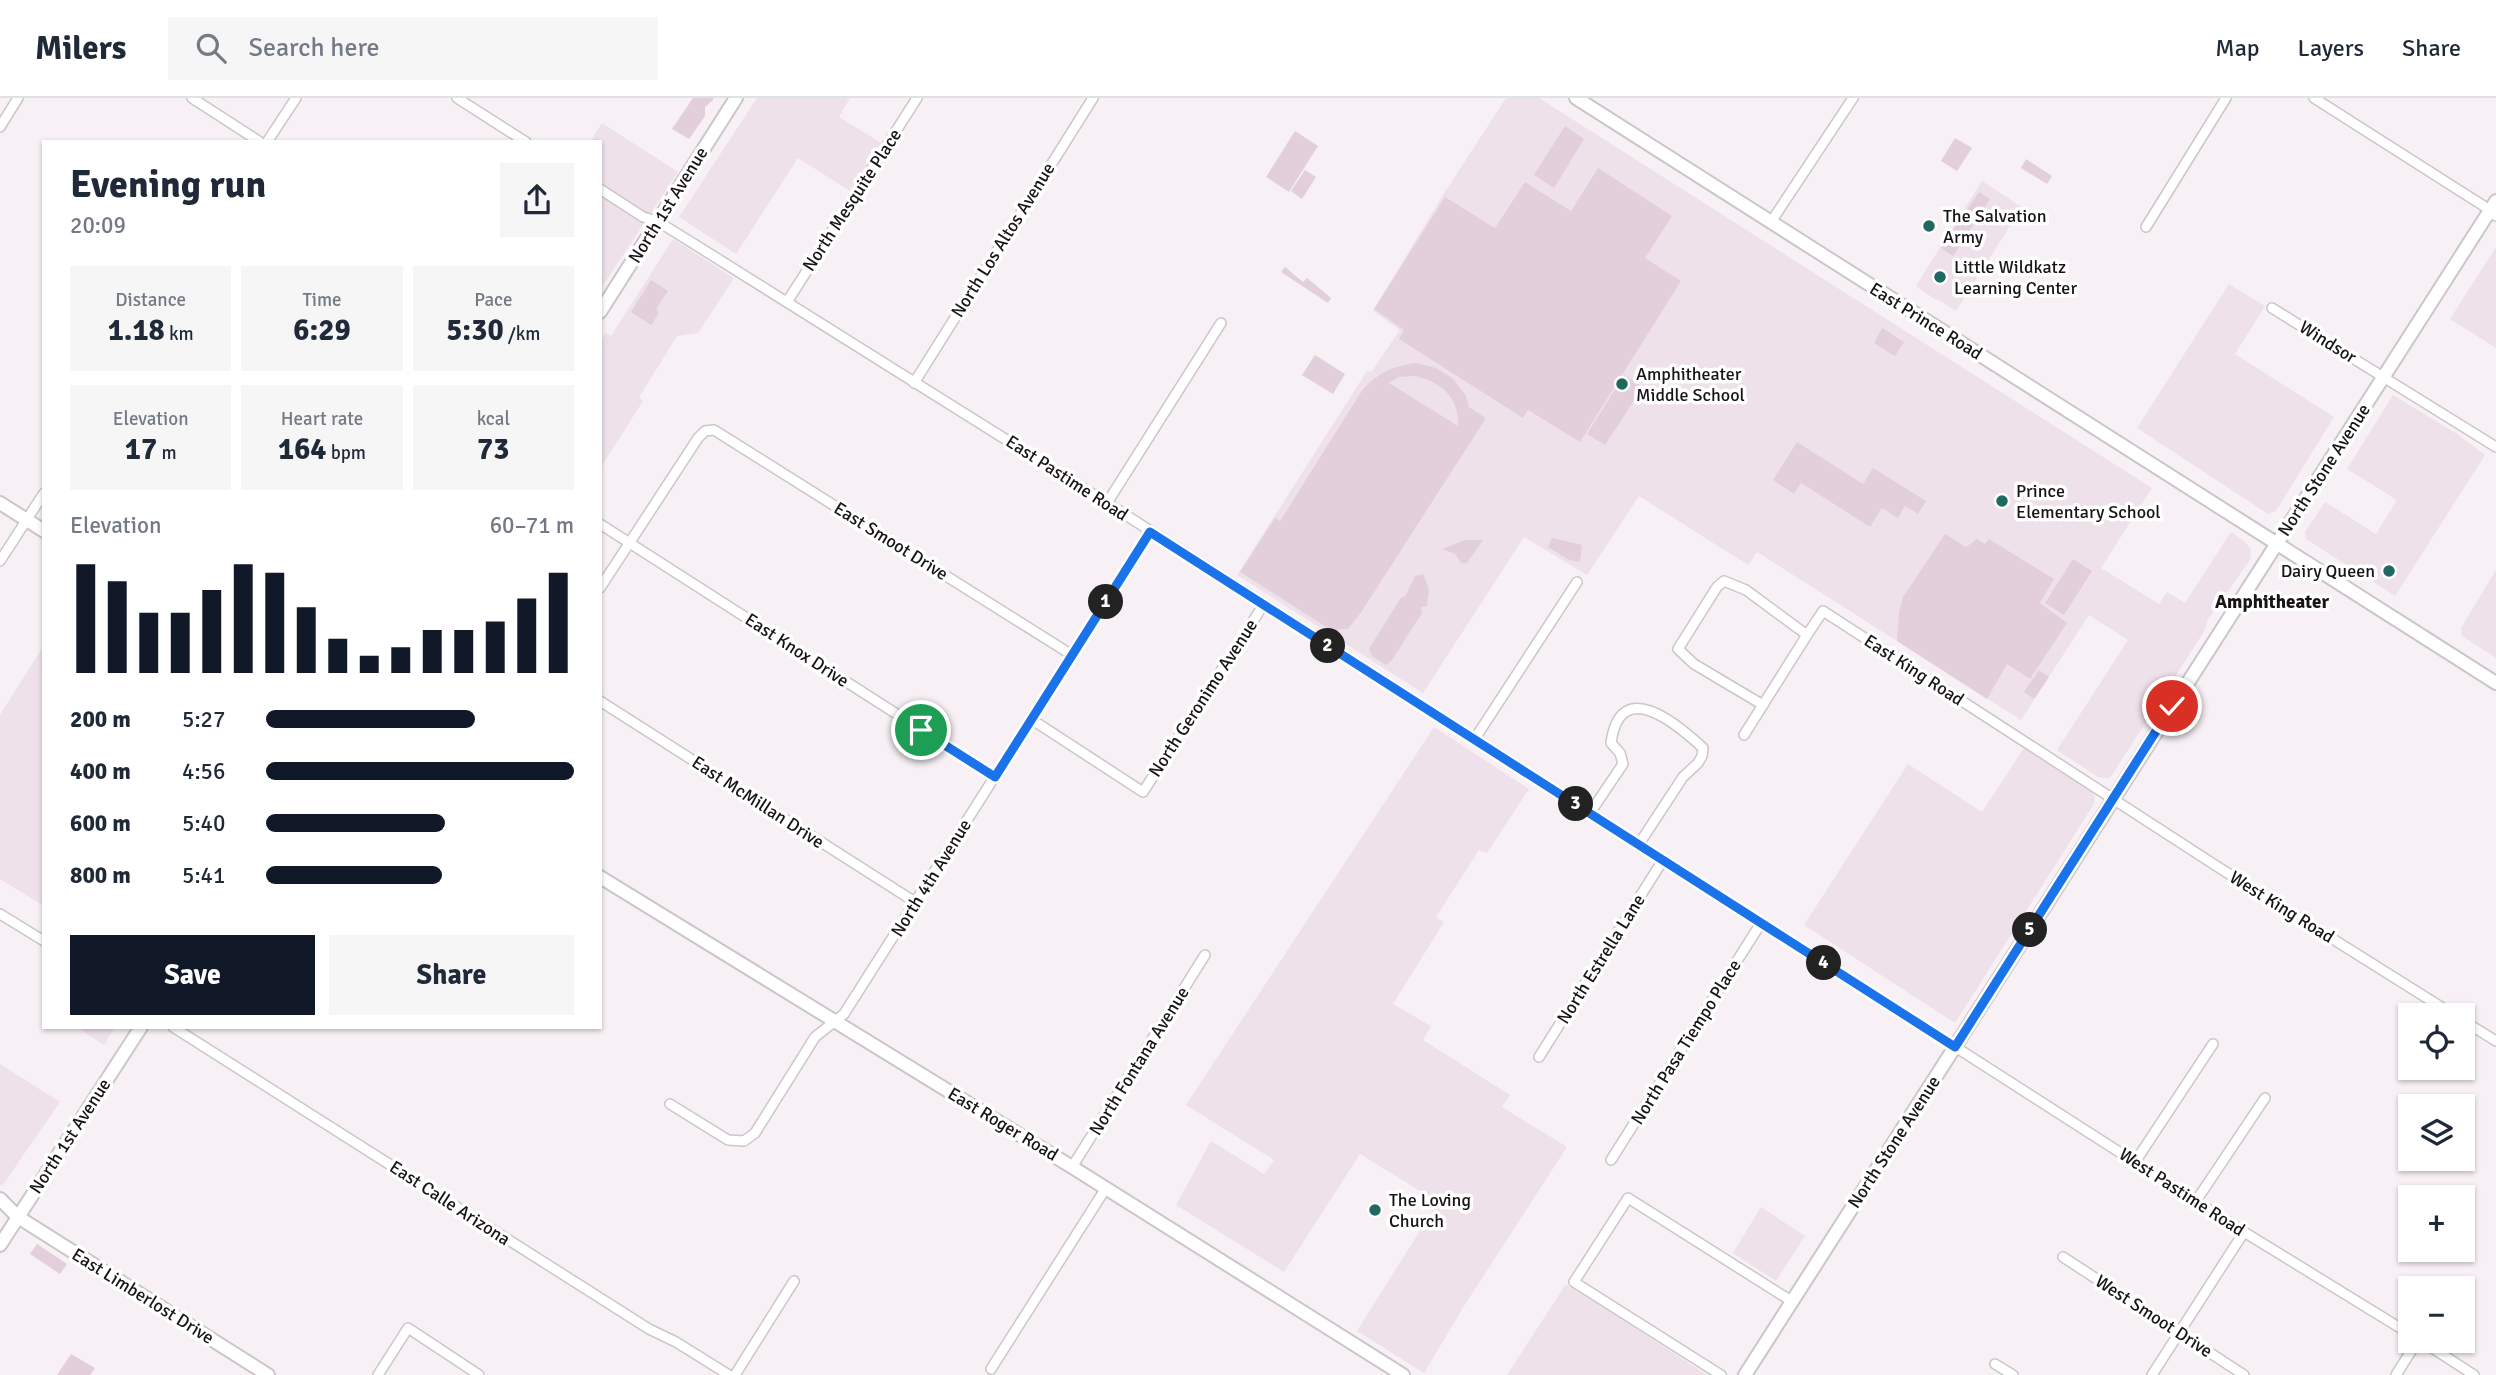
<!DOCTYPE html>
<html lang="en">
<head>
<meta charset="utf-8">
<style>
	:root { --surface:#fff; --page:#f6f6f7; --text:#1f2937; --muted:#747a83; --line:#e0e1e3; --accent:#111827 }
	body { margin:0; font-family:Signika,sans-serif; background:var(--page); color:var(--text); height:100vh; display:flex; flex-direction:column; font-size:26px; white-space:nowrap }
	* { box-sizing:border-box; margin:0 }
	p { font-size:23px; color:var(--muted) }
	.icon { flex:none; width:38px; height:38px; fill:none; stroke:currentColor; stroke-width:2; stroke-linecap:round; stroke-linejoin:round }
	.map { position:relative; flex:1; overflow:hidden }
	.details { position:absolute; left:42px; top:42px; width:560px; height:889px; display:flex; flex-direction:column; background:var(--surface); border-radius:0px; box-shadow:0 2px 5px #0004 }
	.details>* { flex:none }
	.buttons { position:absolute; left:2398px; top:905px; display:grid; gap:14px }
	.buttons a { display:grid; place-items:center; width:77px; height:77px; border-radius:0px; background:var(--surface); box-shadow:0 2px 5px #0004; font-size:35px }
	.pin { position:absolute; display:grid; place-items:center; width:60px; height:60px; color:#fff; margin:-30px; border:4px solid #fff; border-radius:50%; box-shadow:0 2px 7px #0007 }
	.km { position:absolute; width:35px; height:35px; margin:-18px; border-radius:50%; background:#222; color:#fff; font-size:19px; line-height:35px; text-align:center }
	.round { display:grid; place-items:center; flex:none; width:74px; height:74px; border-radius:0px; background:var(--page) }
	.overview { display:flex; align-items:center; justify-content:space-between; height:119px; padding:0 28px }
	h1 { font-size:38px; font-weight:800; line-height:52px }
	.stats { display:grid; grid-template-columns:repeat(3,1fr); gap:10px; height:119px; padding:7px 28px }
	.stats div { display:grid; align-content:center; border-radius:0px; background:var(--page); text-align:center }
	.stats b { font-size:30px; font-weight:800 }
	.stats small { font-size:19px; font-weight:400 }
	.stats p { font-size:19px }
	.chart { height:196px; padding:14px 28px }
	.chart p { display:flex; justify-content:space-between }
	.chart svg { width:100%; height:126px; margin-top:7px; stroke:var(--accent); stroke-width:6 }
	.action { display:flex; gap:14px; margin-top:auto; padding:14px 28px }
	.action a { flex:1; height:80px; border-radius:0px; background:var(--accent); color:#fff; font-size:28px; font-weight:800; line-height:80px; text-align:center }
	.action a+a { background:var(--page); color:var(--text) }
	ul { padding:0 28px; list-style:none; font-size:23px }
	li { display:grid; grid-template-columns:112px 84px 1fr; align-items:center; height:52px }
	li i { height:18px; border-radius:9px; background:var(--accent) }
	header { display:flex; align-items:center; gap:42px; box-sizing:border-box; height:98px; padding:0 35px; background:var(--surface); border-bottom:2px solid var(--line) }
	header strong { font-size:33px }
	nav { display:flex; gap:38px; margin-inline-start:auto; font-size:24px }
	.search { width:490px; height:63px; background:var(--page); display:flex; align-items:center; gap:18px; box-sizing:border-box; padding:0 24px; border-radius:0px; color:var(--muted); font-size:26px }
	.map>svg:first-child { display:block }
	.built { fill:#efe1ea }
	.green { fill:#e2cfdb; fill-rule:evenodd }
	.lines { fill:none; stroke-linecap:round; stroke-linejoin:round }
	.minor-casing { stroke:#ccc6c9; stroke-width:12 }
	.tertiary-casing { stroke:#ccc6c9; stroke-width:16 }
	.secondary-casing { stroke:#ccc6c9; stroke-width:16 }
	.minor { stroke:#fff; stroke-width:9 }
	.tertiary { stroke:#fff; stroke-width:12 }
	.secondary { stroke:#fff; stroke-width:12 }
	.route-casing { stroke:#fff; stroke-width:14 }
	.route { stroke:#1a73e8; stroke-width:9 }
	.poi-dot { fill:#1f6961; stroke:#fff; stroke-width:2.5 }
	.labels { text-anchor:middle; stroke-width:7; stroke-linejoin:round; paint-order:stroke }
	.street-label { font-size:18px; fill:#161415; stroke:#fff }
	.poi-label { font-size:18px; fill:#161415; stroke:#fff; text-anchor:start }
	.neighbourhood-label { font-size:19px; font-weight:bold; fill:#161415; stroke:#fff }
</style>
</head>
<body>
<header>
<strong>Milers</strong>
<div class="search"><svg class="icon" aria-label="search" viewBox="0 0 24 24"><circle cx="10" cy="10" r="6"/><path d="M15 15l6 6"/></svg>Search here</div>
<nav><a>Map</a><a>Layers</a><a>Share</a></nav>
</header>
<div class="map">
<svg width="2496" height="1277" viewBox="0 0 2496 1277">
	<rect width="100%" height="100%" fill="#f7f0f4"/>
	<!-- built -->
	<g class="built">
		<path d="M757,0H850L839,19L883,46L853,95L798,60L736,156L679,119Z"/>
		<path d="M1506,0H1539L2152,390L2101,470L2159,506L2167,494L2185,505L2231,434L2245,444L2251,451L2250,462L2208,521L2205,532L2112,677L2108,680L2098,679L2057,652L2128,542L2089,517L2021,622L1757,454L1748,467L1639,398L1587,477L1524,439L1423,595L1237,477L1367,273L1371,274L1400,232L1373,213L1443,97Z"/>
		<path d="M602,25L678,74L600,192V44H590Z"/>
		<path d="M1982,83L2022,109L1956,213L1937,201L1936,202L1916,188Z"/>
		<path d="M673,141L734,180L698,235L677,238L639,299L643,303L601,369L600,244L606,235L611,238Z"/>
		<path d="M2496,149V250L2450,221Z"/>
		<path d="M2229,186L2265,208L2235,256L2334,319L2276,413L2268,416L2137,330Z"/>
		<path d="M2393,297L2457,336L2485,357L2395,498L2306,441L2305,434L2325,404L2376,436L2397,402L2347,371Z"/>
		<path d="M2496,472V560L2462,538L2461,530Z"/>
		<path d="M44,547V808L0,781V617Z"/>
		<path d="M1434,629L1529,691L1487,755L1479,752L1436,819L1444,824L1393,906L1431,928L1423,942L1510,997L1502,1009L1567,1049L1464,1208L1424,1275L1357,1233L1438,1104L1360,1056L1284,1174L1176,1107L1211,1043L1264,1076L1274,1062L1186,1007Z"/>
		<path d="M2024,650L2092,694L2095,699L2094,706L1955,925L1804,827L1908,666L1982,714Z"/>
		<path d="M77,929H115L104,947Z"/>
		<path d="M0,966L60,1004L2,1088L0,1086Z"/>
		<path d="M1761,1109L1805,1138L1776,1183L1733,1155Z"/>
		<path d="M1566,1186L1626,1224L1707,1277H1507Z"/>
	</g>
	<!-- green -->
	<g class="green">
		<path d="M693,0H713V2L705,9V18L689,41L672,31Z"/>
		<path d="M1565,28L1584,41L1554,90L1534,77Z"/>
		<path d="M1295,33L1318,48L1289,94L1266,79Z"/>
		<path d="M1955,40L1972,50L1957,73L1941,63Z"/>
		<path d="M2026,61L2052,78L2047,86L2021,70Z"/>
		<path d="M1598,70L1672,118L1645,160L1681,183L1580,344L1528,312L1523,320L1399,241L1404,232L1374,211L1445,99L1495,130L1525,84L1571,113Z"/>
		<path d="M1305,72L1316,79L1302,101L1291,93Z"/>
		<path d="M1979,94L1990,101L1953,158L1941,150Z"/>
		<path d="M1285,169L1303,184L1307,180L1331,200L1328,205L1281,174Z"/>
		<path d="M651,182L668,193L657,209L658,217L651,227L631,214Z"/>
		<path d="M1882,230L1904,244L1895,258L1874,245Z"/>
		<path d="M1315,257L1345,276L1333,296L1302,277Z"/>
		<path d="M1416,265L1436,270L1453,281L1466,298L1469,309L1486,320L1360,516L1348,531L1331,532L1240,474L1275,420L1280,423L1363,291C1380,274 1393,268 1416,265ZM1415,278C1441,284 1460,300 1458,328L1389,285L1399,279Z"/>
		<path d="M1624,277L1643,289L1605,347L1587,336Z"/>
		<path d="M1797,344L1863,386L1873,370L1926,403L1918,416L1905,408L1898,420L1882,410L1870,429L1801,385L1794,396L1773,382Z"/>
		<path d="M1945,436L1966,449L1977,441L1985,446L1989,441L2054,481L2040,505L2067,525L2030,581L2007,566L1987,601L1897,543L1899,515L1903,499Z"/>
		<path d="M1552,440L1582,447L1580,464L1569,462L1548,449Z"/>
		<path d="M1465,442H1483L1467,465H1461L1455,456L1442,451Z"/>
		<path d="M2073,461L2092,473L2064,517L2045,505Z"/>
		<path d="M1423,476L1429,491L1427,508L1421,509L1422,515L1392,562L1386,567L1372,558L1369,551L1400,501L1406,497L1415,478Z"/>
		<path d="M2039,572L2049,579L2034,601L2024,594Z"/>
		<path d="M37,1146L67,1166L60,1176L30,1156Z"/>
		<path d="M71,1256L95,1270L90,1277H57Z"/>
	</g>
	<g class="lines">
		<!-- minor casing -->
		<g class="minor-casing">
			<g id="minor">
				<path d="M192,0L260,44"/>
				<path d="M457,0L526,44"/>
				<path d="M2314,0L2490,112L2496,118"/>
				<path d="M0,29L18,0"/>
				<path d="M267,44L296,0"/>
				<path d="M600,91L643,119L657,123L691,144L1107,405L2244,1134L2410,1236"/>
				<path d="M1771,124L1853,0"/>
				<path d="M2146,129L2226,0"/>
				<path d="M787,204L917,0"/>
				<path d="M2272,210L2496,349"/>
				<path d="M914,285L1093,0"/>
				<path d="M1107,405L1221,225"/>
				<path d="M600,426L995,679"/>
				<path d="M0,463L44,395"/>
				<path d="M600,490L698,340L705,333L714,332L1072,557"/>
				<path d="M600,603L915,804"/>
				<path d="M1763,607L1694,566L1678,551L1717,489L1724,483L1746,492L1807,537L1823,513L2218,769L2454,917"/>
				<path d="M1031,621L1143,694L1264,506"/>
				<path d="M1744,637L1807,537"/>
				<path d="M1474,642L1577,484"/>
				<path d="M1590,715L1623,666L1620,655L1611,645C1620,578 1676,625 1703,650L1702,658L1698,665L1683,679L1639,746"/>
				<path d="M0,816L44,843"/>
				<path d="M2462,922L2496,943"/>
				<path d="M173,929L649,1231L676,1244L729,1277"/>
				<path d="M1539,959L1663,762"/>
				<path d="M670,1006L728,1042L744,1043L755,1035L815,939L844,916L1150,434"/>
				<path d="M1611,1062L1761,825"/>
				<path d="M2135,1064L2213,946"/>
				<path d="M1072,1069L1205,857"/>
				<path d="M2196,1103L2265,1000"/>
				<path d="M2063,1159L2244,1277"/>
				<path d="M2420,1242L2474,1277"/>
				<path d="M1995,1266L2013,1277"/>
				<path d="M991,1271L1106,1090"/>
				<path d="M378,1277L408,1230L479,1277"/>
				<path d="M735,1277L794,1183"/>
				<path d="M1721,1277L1574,1184L1628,1100L1793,1204"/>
				<path d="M2152,1277L2244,1134"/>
				<path d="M2396,1277L2418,1242"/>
			</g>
		</g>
		<!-- tertiary casing -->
		<g class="tertiary-casing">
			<g id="tertiary">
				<path d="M0,405L44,433"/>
				<path d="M600,779L1072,1069L1403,1277"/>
				<path d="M0,1101L18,1119L268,1277"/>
			</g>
		</g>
		<!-- secondary casing -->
		<g class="secondary-casing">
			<g id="secondary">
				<path d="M1576,0L2496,585"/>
				<path d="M600,214L736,0"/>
				<path d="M0,1147L141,929"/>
				<path d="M1745,1277L2496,103"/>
			</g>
		</g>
		<!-- minor -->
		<use href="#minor" class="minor"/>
		<!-- tertiary -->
		<use href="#tertiary" class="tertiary"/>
		<!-- secondary -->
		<use href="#secondary" class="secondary"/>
	</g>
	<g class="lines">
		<!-- route casing -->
		<g class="route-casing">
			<path id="route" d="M921,632L995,679L1150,434L1955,949L2172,608"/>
		</g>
		<!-- route -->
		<use href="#route" class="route"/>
	</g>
	<!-- markers -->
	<g class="poi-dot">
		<circle cx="1929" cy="128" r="7"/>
		<circle cx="1940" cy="179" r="7"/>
		<circle cx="1622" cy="286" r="7"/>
		<circle cx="2002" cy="403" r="7"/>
		<circle cx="2389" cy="473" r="7"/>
		<circle cx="1375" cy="1112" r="7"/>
	</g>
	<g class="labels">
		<!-- street labels -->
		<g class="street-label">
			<text transform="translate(852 102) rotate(-57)" y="6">North Mesquite Place</text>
			<text transform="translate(668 107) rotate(-58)" y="6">North 1st Avenue</text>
			<text transform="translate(1003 142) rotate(-58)" y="6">North Los Altos Avenue</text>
			<text transform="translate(1926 223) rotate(32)" y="6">East Prince Road</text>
			<text transform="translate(2328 244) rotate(32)" y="6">Windsor</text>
			<text transform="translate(2324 372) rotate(-57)" y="6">North Stone Avenue</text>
			<text transform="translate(1067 380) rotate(33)" y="6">East Pastime Road</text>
			<text transform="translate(891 443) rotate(32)" y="6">East Smoot Drive</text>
			<text transform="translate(797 552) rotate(33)" y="6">East Knox Drive</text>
			<text transform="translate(1914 572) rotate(33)" y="6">East King Road</text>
			<text transform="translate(1203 600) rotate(-57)" y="6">North Geronimo Avenue</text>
			<text transform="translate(758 704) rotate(33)" y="6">East McMillan Drive</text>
			<text transform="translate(931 780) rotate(-58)" y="6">North 4th Avenue</text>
			<text transform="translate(2282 809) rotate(32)" y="6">West King Road</text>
			<text transform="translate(1601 861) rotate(-58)" y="6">North Estrella Lane</text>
			<text transform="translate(1686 944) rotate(-58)" y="6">North Pasa Tiempo Place</text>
			<text transform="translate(1139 963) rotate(-58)" y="6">North Fontana Avenue</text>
			<text transform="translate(1003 1026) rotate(31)" y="6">East Roger Road</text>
			<text transform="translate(70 1038) rotate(-57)" y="6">North 1st Avenue</text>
			<text transform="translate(1894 1044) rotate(-57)" y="6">North Stone Avenue</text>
			<text transform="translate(2182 1094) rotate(33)" y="6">West Pastime Road</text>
			<text transform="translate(450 1105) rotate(33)" y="6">East Calle Arizona</text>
			<text transform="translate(143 1198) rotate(32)" y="6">East Limberlost Drive</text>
			<text transform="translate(2154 1218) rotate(33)" y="6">West Smoot Drive</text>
		</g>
		<!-- poi labels -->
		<g class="poi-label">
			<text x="1943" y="124">The Salvation<tspan x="1943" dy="21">Army</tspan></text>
			<text x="1954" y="175">Little Wildkatz<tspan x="1954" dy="21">Learning Center</tspan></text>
			<text x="1636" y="282">Amphitheater<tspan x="1636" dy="21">Middle School</tspan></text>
			<text x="2016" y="399">Prince<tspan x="2016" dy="21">Elementary School</tspan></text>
			<text x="2375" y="479" text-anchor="end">Dairy Queen</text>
			<text x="1389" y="1108">The Loving<tspan x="1389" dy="21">Church</tspan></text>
		</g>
		<!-- neighbourhood labels -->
		<g class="neighbourhood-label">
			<text x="2272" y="510">Amphitheater</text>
		</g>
	</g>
</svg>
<div class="buttons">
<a><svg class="icon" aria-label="locate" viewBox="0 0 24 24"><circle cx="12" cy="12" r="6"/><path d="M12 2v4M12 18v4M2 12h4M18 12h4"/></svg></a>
<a><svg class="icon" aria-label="layers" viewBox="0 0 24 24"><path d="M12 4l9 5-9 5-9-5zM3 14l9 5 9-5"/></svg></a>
<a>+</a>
<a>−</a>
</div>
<div class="pin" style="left:921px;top:632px;background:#1e9e55"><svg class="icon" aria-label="arrive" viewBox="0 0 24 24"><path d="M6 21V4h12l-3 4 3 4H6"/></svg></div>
<div class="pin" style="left:2172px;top:608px;background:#d93025"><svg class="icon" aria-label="check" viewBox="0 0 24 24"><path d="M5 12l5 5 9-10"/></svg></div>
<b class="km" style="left:1106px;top:504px">1</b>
<b class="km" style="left:1328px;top:548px">2</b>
<b class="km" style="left:1576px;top:706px">3</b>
<b class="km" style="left:1824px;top:865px">4</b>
<b class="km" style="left:2030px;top:832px">5</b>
<section class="details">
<div class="overview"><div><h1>Evening run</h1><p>20:09</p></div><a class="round"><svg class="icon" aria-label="share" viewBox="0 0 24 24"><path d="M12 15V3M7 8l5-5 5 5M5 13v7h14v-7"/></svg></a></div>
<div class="stats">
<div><p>Distance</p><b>1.18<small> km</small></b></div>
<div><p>Time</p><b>6:29</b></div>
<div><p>Pace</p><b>5:30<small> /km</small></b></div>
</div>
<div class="stats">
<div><p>Elevation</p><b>17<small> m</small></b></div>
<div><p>Heart rate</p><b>164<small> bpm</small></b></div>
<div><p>kcal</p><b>73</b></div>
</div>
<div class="chart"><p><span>Elevation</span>60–71 m</p>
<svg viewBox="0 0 160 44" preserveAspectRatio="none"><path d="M5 44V6M15 44V12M25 44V23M35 44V23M45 44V15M55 44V6M65 44V9M75 44V21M85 44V32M95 44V38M105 44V35M115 44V29M125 44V29M135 44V26M145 44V18M155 44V9"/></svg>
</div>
<ul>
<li><b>200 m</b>5:27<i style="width:68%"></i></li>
<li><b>400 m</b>4:56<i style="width:100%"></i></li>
<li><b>600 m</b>5:40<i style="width:58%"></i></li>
<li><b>800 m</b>5:41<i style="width:57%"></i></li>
</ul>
<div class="action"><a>Save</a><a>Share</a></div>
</section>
</div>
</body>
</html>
